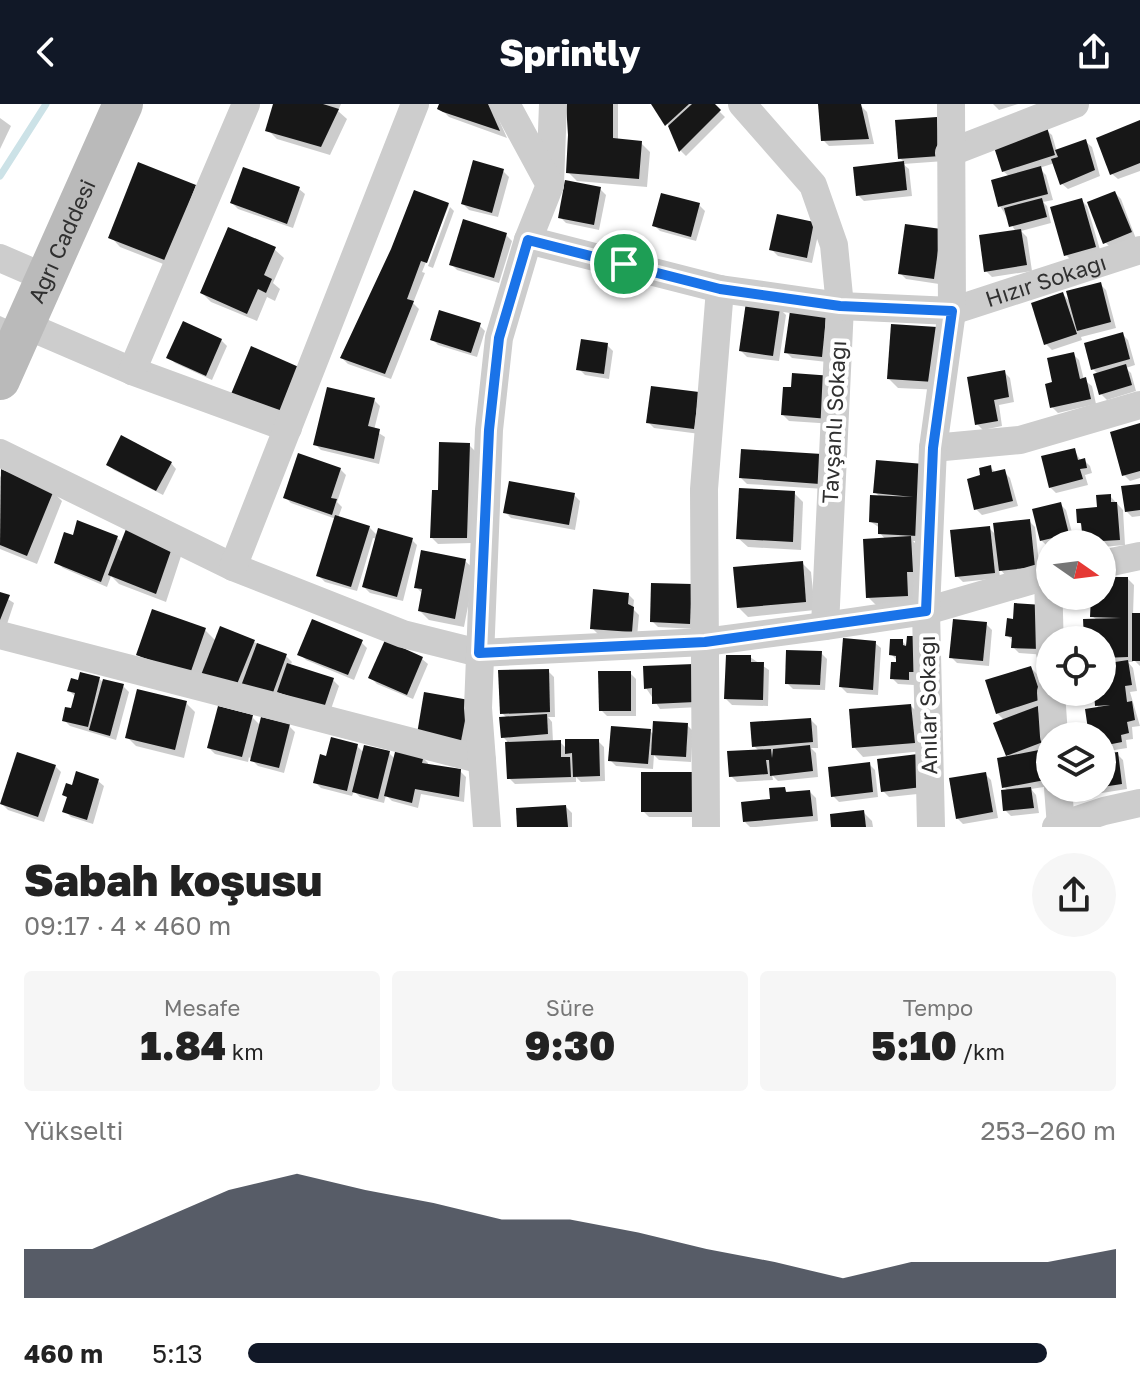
<!DOCTYPE html>
<html lang="tr">
<head>
<meta charset="utf-8">
<style>
	:root { --surface:#fff; --page:#f6f6f6; --text:#222; --muted:#767676; --accent:#111827 }
	body { margin:0; font-family:"Golos Text",sans-serif; background:var(--page); color:var(--text); height:100vh; display:flex; flex-direction:column; font-size:30px; white-space:nowrap }
	* { box-sizing:border-box; margin:0 }
	p { font-size:26px; color:var(--muted) }
	.icon { flex:none; width:44px; height:44px; fill:none; stroke:currentColor; stroke-width:2; stroke-linecap:round; stroke-linejoin:round }
	.map { position:relative; height:723px; overflow:hidden }
	.panel { display:flex; flex-direction:column; background:var(--surface); flex:1 }
	.panel>* { flex:none }
	.needle { width:52px; rotate:104deg }
	.tools { position:absolute; left:1036px; top:426px; display:grid; gap:16px }
	.tools a { display:grid; place-items:center; width:80px; height:80px; border-radius:50%; background:var(--surface); box-shadow:0 2px 6px #0004; font-size:40px }
	.pin { position:absolute; display:grid; place-items:center; width:68px; height:68px; color:#fff; margin:-34px; border:4px solid #fff; border-radius:50%; box-shadow:0 2px 8px #0007 }
	.round { display:grid; place-items:center; flex:none; width:84px; height:84px; border-radius:42px; background:var(--page) }
	.overview { display:flex; align-items:center; justify-content:space-between; height:136px; padding:0 24px }
	h1 { font-size:44px; font-weight:800; line-height:60px }
	.stats { display:grid; grid-template-columns:repeat(3,1fr); gap:12px; height:136px; padding:8px 24px }
	.stats div { display:grid; align-content:center; border-radius:8px; background:var(--page); text-align:center }
	.stats b { font-size:40px; font-weight:800 }
	.stats small { font-size:22px; font-weight:400 }
	.stats p { font-size:22px }
	.chart { height:224px; padding:16px 24px }
	.chart p { display:flex; justify-content:space-between }
	.chart svg { width:100%; height:144px; margin-top:8px; fill:var(--accent); opacity:.7 }
	ul { padding:0 24px; list-style:none; font-size:26px }
	li { display:grid; grid-template-columns:128px 96px 1fr; align-items:center; height:60px }
	li i { height:20px; border-radius:10px; background:var(--accent) }
	header { display:flex; justify-content:space-between; align-items:center; height:104px; padding:0 24px; background:var(--accent); color:#fff; font-size:36px; font-weight:800 }
	.map>svg:first-child { display:block }
	.shadow { fill:#0003 }
	.lines { fill:none; stroke-linecap:round; stroke-linejoin:round }
	.stream { stroke:#cce2e7; stroke-width:7 }
	.building { fill:#171717 }
	.street { stroke:#cdcdcd; stroke-width:28 }
	.secondary { stroke:#bababa; stroke-width:40 }
	.route-casing { stroke:#fff; stroke-width:16 }
	.route { stroke:#1a73e8; stroke-width:10 }
	.labels { text-anchor:middle; stroke-width:8; stroke-linejoin:round; paint-order:stroke }
	.street-label { font-size:22px; fill:#303030; stroke:#fff }
</style>
</head>
<body>
<header><svg class="icon" aria-label="back" viewBox="0 0 24 24"><path d="M15 5l-7 7 7 7"/></svg>Sprintly<svg class="icon" aria-label="share" viewBox="0 0 24 24"><path d="M12 15V3M7 8l5-5 5 5M5 13v7h14v-7"/></svg></header>
<div class="map">
<svg width="1140" height="723" viewBox="0 0 1140 723">
	<rect width="100%" height="100%" fill="#fff"/>
	<!-- shadow -->
	<g class="shadow">
		<path d="M275,0H341L338,7L347,15L330,51L277,35L268,26Z"/>
		<path d="M441,0H492L507,34L449,13L440,4Z"/>
		<path d="M568,0H618V37L641,39L650,48L647,83L577,77L568,68Z"/>
		<path d="M653,0H712L725,13L686,52L681,47L671,25Z"/>
		<path d="M849,0H859L867,8L874,40L829,42L823,36Z"/>
		<path d="M993,0H1018L999,6Z"/>
		<path d="M0,14L11,22L0,45Z"/>
		<path d="M897,18L945,57L903,60L909,65L912,92L864,97L858,91L855,65L905,59L900,54Z"/>
		<path d="M1140,19V67L1118,75L1112,70Z"/>
		<path d="M1046,26L1052,31L1057,48L1086,38L1092,43L1100,72L1068,85L1062,80L1055,59L1039,64L1046,71L1053,96L1043,98L1047,102L1051,119L1021,127L1027,133L1032,167L992,173L986,167L1016,128L1000,102L1010,73L1003,67Z"/>
		<path d="M503,67L509,73L498,113L469,106L463,100Z"/>
		<path d="M195,83L204,92L176,165L120,143L111,133Z"/>
		<path d="M299,85L305,90L293,124L238,105L232,99Z"/>
		<path d="M600,85L606,91L599,126L566,119L560,113Z"/>
		<path d="M415,89L449,101L422,168L425,169L413,199L419,205L391,275L348,260L342,254L393,145Z"/>
		<path d="M1115,89L1121,95L1136,135L1111,144L1105,138Z"/>
		<path d="M1081,96L1087,102L1101,149L1072,157L1066,151Z"/>
		<path d="M699,101L705,107L696,137L660,127L654,121Z"/>
		<path d="M450,103L454,107L433,164L428,162Z"/>
		<path d="M813,120L819,126L812,159L778,152L772,146Z"/>
		<path d="M940,127L939,180L906,175L900,169Z"/>
		<path d="M506,131L512,137L499,179L457,166L451,160Z"/>
		<path d="M274,145L284,154L273,179L280,185L275,197L267,193L257,217L211,198L202,189Z"/>
		<path d="M1100,180L1106,186L1116,224L1081,233L1082,236L1052,246L1046,240L1033,200L1063,190L1070,198Z"/>
		<path d="M780,205L786,211L779,257L747,253L741,247Z"/>
		<path d="M826,206L827,258L792,254L786,248Z"/>
		<path d="M0,212L9,216L0,244Z"/>
		<path d="M479,221L485,227L477,253L438,241L432,235Z"/>
		<path d="M892,222L942,286L898,284L889,275Z"/>
		<path d="M1122,230L1128,236L1135,261L1126,264L1131,269L1136,287L1107,296L1101,290L1098,270L1093,265Z"/>
		<path d="M221,236L227,242L212,276L175,259L169,253Z"/>
		<path d="M607,241L613,247L609,275L585,271L579,265Z"/>
		<path d="M1073,250L1079,256L1084,276L1092,282L1096,300L1058,309L1052,303L1054,280Z"/>
		<path d="M1004,268L1010,274L1014,298L999,301L1002,322L983,326L977,320Z"/>
		<path d="M785,285L834,320L789,317L783,311Z"/>
		<path d="M698,290L700,330L654,324L648,318Z"/>
		<path d="M374,296L380,302L374,326L385,333L379,360L321,346L315,340Z"/>
		<path d="M1140,321V374L1130,377L1124,371Z"/>
		<path d="M469,341L475,347L472,439L438,440L432,434Z"/>
		<path d="M1074,346L1081,357L1084,356L1090,362L1092,369L1085,371L1088,381L1056,389L1050,383Z"/>
		<path d="M821,352L825,385L747,380L741,374Z"/>
		<path d="M171,359L176,365L163,391L114,366L109,361Z"/>
		<path d="M923,362V437H913L920,444L916,500L877,502L868,493L886,436L880,429V424L871,418L880,393L876,389Z"/>
		<path d="M990,363L996,369L1004,368L1010,374L1018,402L982,411L976,405L982,373Z"/>
		<path d="M340,365L346,371L337,398L342,403L338,414L369,423L378,432L411,435L417,441L403,497L370,489L364,483L377,435L373,434L357,487L325,478L319,472L336,415L291,399L285,393Z"/>
		<path d="M2,368L53,388L62,397L37,460L0,445V374Z"/>
		<path d="M1140,382V412L1132,413L1126,407Z"/>
		<path d="M794,389L803,398L801,446L748,443L738,434Z"/>
		<path d="M574,391L580,397L575,426L511,414L505,408Z"/>
		<path d="M1110,392L1123,406L1125,441L1102,443V440H1087L1083,423L1079,418L1099,405Z"/>
		<path d="M1060,400L1066,406L1074,436L1047,442L1041,436Z"/>
		<path d="M1029,417L1035,423L1040,468L1006,472L999,464L1000,474L963,478L957,472L989,424L997,432Z"/>
		<path d="M75,434H117L123,439L182,449L166,498L119,480L111,472L107,483L63,464L57,458Z"/>
		<path d="M465,457L475,466L464,523L429,516L420,507L423,490L416,483Z"/>
		<path d="M802,459L811,468L815,506L748,513L739,504Z"/>
		<path d="M1128,475L1134,481L1133,511H1140V562L1133,555V558H1128L1133,564L1137,587L1130,588L1140,622L1132,623L1133,635L1126,636L1127,644L1102,648V632H1091L1098,605L1096,588H1102V536H1086L1097,516L1092,512L1107,493Z"/>
		<path d="M691,482L696,525L658,523L652,517Z"/>
		<path d="M0,490L14,499L6,523L0,521Z"/>
		<path d="M628,490L634,496L633,505L639,511L637,533L598,530L592,524Z"/>
		<path d="M1015,517L1046,551L1019,549L1013,543L1014,538L1008,532Z"/>
		<path d="M986,520L992,526L989,562L957,559L951,553Z"/>
		<path d="M205,526L216,537L254,538L286,552L292,558L290,562L333,576L339,582L330,608L285,593L280,589L277,598L147,560L138,550Z"/>
		<path d="M920,534L914,581L898,580L892,574L898,557L892,551L902,537L908,543Z"/>
		<path d="M361,538L367,544L354,576L306,556L300,550Z"/>
		<path d="M875,539L881,544L878,591L847,589L841,583Z"/>
		<path d="M821,549L827,555L825,586L793,585L787,579Z"/>
		<path d="M750,553L769,566L768,602L732,601L726,595Z"/>
		<path d="M422,555L428,560L413,595L377,580L371,574Z"/>
		<path d="M1031,564L1037,570L1046,601L1048,644L1038,648L1045,655L1050,682L1031,685L1036,691L1039,709L1011,712L1005,706L1008,687L1004,683L1010,654L1008,651L1005,617L997,609Z"/>
		<path d="M548,567L554,573L555,613H548L552,618L553,638H560L567,645L598,637L604,643L605,677L581,678L576,673V678L515,680L509,674L507,637L503,633L507,614L502,609Z"/>
		<path d="M699,568L700,603L660,605L646,584Z"/>
		<path d="M630,569L636,575V612H607L601,606Z"/>
		<path d="M99,575L104,579L123,582L129,588L116,636L70,622L64,616L73,606L76,593L69,587Z"/>
		<path d="M468,598L467,642L425,635Z"/>
		<path d="M186,599L195,608L184,654L136,642L127,633Z"/>
		<path d="M911,602L920,611L923,647L863,653L854,643Z"/>
		<path d="M252,613L261,622H289L295,628L284,669L258,662L249,653L248,658L215,650L209,644Z"/>
		<path d="M811,616L817,622L818,644H811L816,649L818,673L778,677L772,671L773,676L737,678L731,672L759,647L754,642Z"/>
		<path d="M687,621L693,627L691,658L659,656L654,651L653,665L616,662L610,656L650,627L654,631Z"/>
		<path d="M357,642L364,649H389L395,655L422,653L428,659V662L460,667L466,673L464,698L421,690L418,704L392,697L386,691L384,699L360,693L354,687L352,692L321,684L315,678L328,654Z"/>
		<path d="M1117,650L1123,656L1127,685L1089,691L1083,684H1102V652Z"/>
		<path d="M879,656L927,689L889,693L883,687Z"/>
		<path d="M869,660L875,666L878,693L839,698L833,692Z"/>
		<path d="M55,662L61,668L44,718L8,706L2,700Z"/>
		<path d="M643,670L703,713H649L643,707Z"/>
		<path d="M985,670L991,676L998,714L963,720L957,714Z"/>
		<path d="M98,677L104,682L93,720L71,713L65,707L69,695L64,690L73,683Z"/>
		<path d="M784,685L789,690L810,688L816,694L818,717L756,723H750L745,718Z"/>
		<path d="M566,703L572,709V723H519Z"/>
		<path d="M863,708L872,717L873,723H833Z"/>
	</g>
	<g class="lines">
		<!-- stream -->
		<path class="stream" d="M0,72L46,0"/>
	</g>
	<!-- building -->
	<g class="building">
		<path d="M273,0H323L339,5L321,43L265,27Z"/>
		<path d="M439,0H488L500,27L443,8L437,5Z"/>
		<path d="M566,0H613V34L642,37L639,75L566,69L568,31Z"/>
		<path d="M651,0H689L665,22Z"/>
		<path d="M692,0H715L721,6L679,48L668,22Z"/>
		<path d="M818,0H861L869,35L821,37Z"/>
		<path d="M937,13L940,52L898,55L895,16Z"/>
		<path d="M1140,16V59L1110,71L1096,34Z"/>
		<path d="M1047,23L1055,51L1002,68L993,40Z"/>
		<path d="M1086,35L1095,66L1060,81L1051,55L1058,53L1055,46Z"/>
		<path d="M473,56L504,65L492,109L461,100Z"/>
		<path d="M904,57L907,86L856,92L853,63Z"/>
		<path d="M138,58L196,81L167,157L108,134Z"/>
		<path d="M1041,62L1048,90L998,103L991,76Z"/>
		<path d="M243,63L300,83L287,120L230,99Z"/>
		<path d="M565,76L601,83L594,121L558,114Z"/>
		<path d="M414,86L449,99L427,159L421,157L407,195L414,197L385,270L340,254L391,145Z"/>
		<path d="M1115,87L1132,128L1103,140L1087,98Z"/>
		<path d="M661,89L700,99L691,133L652,122Z"/>
		<path d="M1042,94L1047,113L1009,123L1004,104Z"/>
		<path d="M1082,94L1096,143L1064,152L1050,103Z"/>
		<path d="M777,110L814,118L807,154L769,146Z"/>
		<path d="M463,115L507,129L494,174L449,161Z"/>
		<path d="M905,120L941,125L934,175L898,170Z"/>
		<path d="M228,123L276,143L264,171L272,175L266,189L258,185L247,210L200,189Z"/>
		<path d="M1021,125L1027,161L984,168L979,131Z"/>
		<path d="M1101,178L1111,218L1077,227L1066,187Z"/>
		<path d="M1063,188L1077,230L1044,241L1031,199Z"/>
		<path d="M746,198L780,204L773,252L739,247Z"/>
		<path d="M791,200L827,204L822,253L784,249Z"/>
		<path d="M439,206L481,219L471,249L430,236Z"/>
		<path d="M183,217L222,235L206,272L166,254Z"/>
		<path d="M891,220L937,223L934,278L887,275Z"/>
		<path d="M1123,228L1130,255L1091,266L1084,239Z"/>
		<path d="M581,235L608,239L604,270L576,266Z"/>
		<path d="M251,242L301,264L281,311L231,290Z"/>
		<path d="M1074,248L1080,275L1086,273L1091,295L1050,304L1045,280L1052,278L1047,254Z"/>
		<path d="M1126,260L1132,281L1099,291L1093,270Z"/>
		<path d="M1005,266L1009,293L994,296L998,317L975,321L967,273Z"/>
		<path d="M792,269L833,272L829,315L781,311L783,283H791Z"/>
		<path d="M651,282L699,288L694,325L646,319Z"/>
		<path d="M327,283L375,294L368,322L380,325L374,355L313,341Z"/>
		<path d="M1140,319V367L1122,372L1110,328Z"/>
		<path d="M121,331L172,358L156,387L106,361Z"/>
		<path d="M439,338L470,339L467,434H430L432,386H438Z"/>
		<path d="M1075,344L1078,356L1085,354L1087,364L1080,365L1083,375L1049,384L1041,352Z"/>
		<path d="M741,345L822,350L820,380L739,374Z"/>
		<path d="M298,349L341,364L331,394L337,395L332,411L283,394Z"/>
		<path d="M876,356L924,360L918,432L878,430V419L869,418L870,391L913,393L873,389Z"/>
		<path d="M991,361L992,368L1005,365L1013,397L974,406L967,375L980,371L979,364Z"/>
		<path d="M1,365L54,386L27,452L0,441Z"/>
		<path d="M509,377L575,389L569,421L503,409Z"/>
		<path d="M1140,380V406L1125,408L1121,382Z"/>
		<path d="M739,384L795,387L793,438L736,435Z"/>
		<path d="M1111,390V398H1117L1120,436L1083,438L1081,419H1077L1076,405L1097,403L1096,391Z"/>
		<path d="M1061,398L1069,430L1040,437L1032,405Z"/>
		<path d="M335,411L370,422L351,483L316,472Z"/>
		<path d="M1030,415L1035,463L999,467L993,419Z"/>
		<path d="M77,416L118,432L101,478L54,459L64,428L73,431Z"/>
		<path d="M128,420L174,438L156,490L108,471Z"/>
		<path d="M990,422L995,469L955,473L950,426Z"/>
		<path d="M378,424L413,434L397,493L362,483Z"/>
		<path d="M911,432L913,468H907L908,492L866,494L863,435Z"/>
		<path d="M421,446L466,455L455,515L418,507L422,485L414,484Z"/>
		<path d="M803,457L806,498L737,504L733,463Z"/>
		<path d="M1105,473H1128V553L1102,554V536H1084L1083,515L1121,514L1090,513L1091,492L1105,491Z"/>
		<path d="M651,479L692,480L690,520L650,518Z"/>
		<path d="M593,485L629,489L628,500L634,503L632,528L590,525Z"/>
		<path d="M0,488L10,491L0,516Z"/>
		<path d="M1014,499L1043,501L1041,545L1011,544L1012,533L1005,532L1007,514L1013,515Z"/>
		<path d="M152,505L206,524L190,570L136,551Z"/>
		<rect x="1132" y="509" width="8" height="48"/>
		<path d="M312,515L363,536L348,571L297,551Z"/>
		<path d="M953,515L987,518L983,557L949,554Z"/>
		<path d="M220,522L255,536L235,585L201,571Z"/>
		<path d="M907,532H921L915,568H909V576L890,575L891,558H896V552L889,551L890,535H903V541L906,542Z"/>
		<path d="M843,534L876,537L873,586L839,583Z"/>
		<path d="M385,536L423,553L407,591L368,574Z"/>
		<path d="M257,539L287,550L271,594L241,582Z"/>
		<path d="M786,546L822,547L820,581L785,580Z"/>
		<path d="M726,551H751V558H764L763,596L724,595Z"/>
		<path d="M1128,556L1132,581L1125,582L1127,598L1132,597L1135,616L1127,618L1129,629L1121,631L1122,638L1102,642V632H1089L1085,605L1110,601L1095,602L1094,588H1102V560Z"/>
		<path d="M287,559L334,574L324,604L277,588Z"/>
		<path d="M694,560L695,598L652,600V584L644,585L643,562Z"/>
		<path d="M1031,562L1042,595L996,610L985,576Z"/>
		<path d="M549,565L550,608L500,610L498,566Z"/>
		<path d="M598,567H631V607H599Z"/>
		<path d="M80,568L100,573L88,623L62,617L65,603L71,604L75,589L67,587L71,574L78,576Z"/>
		<path d="M103,575L124,580L110,632L89,626Z"/>
		<path d="M137,585L187,597L175,646L125,634Z"/>
		<path d="M424,588L469,596L461,637L417,630Z"/>
		<path d="M911,600L915,639L852,644L849,605Z"/>
		<path d="M218,602L253,611L242,653L207,644Z"/>
		<path d="M1038,602L1043,638L1006,652L993,619Z"/>
		<path d="M547,610L548,630L501,634L499,613Z"/>
		<path d="M261,613L290,620L279,664L250,657Z"/>
		<path d="M811,614L813,638L752,643L750,618Z"/>
		<path d="M653,617L688,619L686,653L651,651Z"/>
		<path d="M611,622L651,625L648,660L608,657Z"/>
		<path d="M331,633L358,640L347,687L313,679L320,650L326,652Z"/>
		<path d="M565,635H599L600,672L573,673L572,649L565,650Z"/>
		<path d="M561,636V653H570L571,673L507,675L505,638Z"/>
		<path d="M364,641L390,647L378,695L352,688Z"/>
		<path d="M810,641L813,667L770,672L769,656H766L768,670L729,673L727,647L771,645L772,654L773,645Z"/>
		<path d="M396,644L424,651L422,659L461,665L459,693L415,685L412,699L384,692Z"/>
		<path d="M1039,646L1045,676L1002,684L997,654Z"/>
		<path d="M17,648L56,661L38,713L0,700Z"/>
		<path d="M1118,648L1122,680L1102,683V650Z"/>
		<path d="M918,650L922,683L881,688L877,655Z"/>
		<path d="M870,658L873,688L831,693L828,663Z"/>
		<path d="M76,667L99,675L87,716L62,708L67,693L62,691L66,679L72,681Z"/>
		<rect x="641" y="668" width="57" height="40"/>
		<path d="M986,668L993,708L956,715L949,674Z"/>
		<path d="M785,683L786,688L810,686L813,712L743,718L741,698L770,695L769,684Z"/>
		<path d="M1031,683L1034,704L1003,707L1001,686Z"/>
		<path d="M566,701L568,723H517L516,704Z"/>
		<path d="M864,706L866,723H831L830,710Z"/>
	</g>
	<g class="lines">
		<!-- street -->
		<g class="street">
			<path d="M742,0L813,81L834,141L840,202L825,522"/>
			<path d="M949,49L1075,0"/>
			<path d="M550,80L553,0"/>
			<path id="s1" d="M528,136L720,185L840,202L952,207L1140,146"/>
			<path d="M0,154L46,174"/>
			<path d="M25,221L132,267L288,324"/>
			<path d="M132,267L246,0"/>
			<path d="M933,344L1020,336L1140,301"/>
			<path d="M0,349L233,463L403,530L479,549L705,538L825,522L926,507L1050,471"/>
			<path d="M1102,460L1140,452"/>
			<path d="M233,463L415,0"/>
			<path d="M1048,471L1050,549"/>
			<path d="M0,531L482,656"/>
			<path d="M1051,588L1054,632"/>
			<path d="M1058,684L1061,722"/>
			<path d="M487,723L478,604L489,326L499,234L528,136L550,81L506,0"/>
			<path d="M706,723L704,385L720,185"/>
			<path d="M931,723L926,507L933,344L952,207L951,0"/>
			<path d="M1056,723L1104,707L1140,699"/>
		</g>
		<!-- secondary -->
		<path class="secondary" id="s2" d="M0,276L123,0"/>
	</g>
	<g class="lines">
		<!-- route casing -->
		<g class="route-casing">
			<path id="route" d="M528,136L720,185L840,202L952,207L933,344L926,507L705,538L479,549L489,326L499,234Z"/>
		</g>
		<!-- route -->
		<use href="#route" class="route"/>
	</g>
	<g class="labels">
		<!-- street labels -->
		<g class="street-label">
			<text dy="8" stroke="none"><textPath href="#s2" startOffset="152">Ağrı Caddesi</textPath></text>
			<text dy="8" stroke="none"><textPath href="#s1" startOffset="530">Hızır Sokağı</textPath></text>
			<text transform="translate(834 318) rotate(-87)" y="8">Tavşanlı Sokağı</text>
			<text transform="translate(928 601) rotate(-91)" y="8">Anılar Sokağı</text>
		</g>
	</g>
</svg>
<div class="tools">
<a><svg class="needle" viewBox="-14 -14 28 28"><path d="M0-13l5 13h-10z" fill="#e53935"/><path d="M0 13l5-13h-10z" fill="#767676"/></svg></a>
<a><svg class="icon" aria-label="locate" viewBox="0 0 24 24"><circle cx="12" cy="12" r="6"/><path d="M12 2v4M12 18v4M2 12h4M18 12h4"/></svg></a>
<a><svg class="icon" aria-label="layers" viewBox="0 0 24 24"><path d="M12 4l9 5-9 5-9-5zM3 14l9 5 9-5"/></svg></a>
</div>
<div class="pin" style="left:624px;top:160px;background:#1e9e55"><svg class="icon" aria-label="arrive" viewBox="0 0 24 24"><path d="M6 21V4h12l-3 4 3 4H6"/></svg></div>
</div>
<section class="panel">
<div class="overview"><div><h1>Sabah koşusu</h1><p>09:17 · 4 × 460 m</p></div><a class="round"><svg class="icon" aria-label="share" viewBox="0 0 24 24"><path d="M12 15V3M7 8l5-5 5 5M5 13v7h14v-7"/></svg></a></div>
<div class="stats">
<div><p>Mesafe</p><b>1.84<small> km</small></b></div>
<div><p>Süre</p><b>9:30</b></div>
<div><p>Tempo</p><b>5:10<small> /km</small></b></div>
</div>
<div class="chart"><p><span>Yükselti</span>253–260 m</p>
<svg viewBox="0 0 160 44" preserveAspectRatio="none"><path d="M0 44V29L10 29L20 20L30 11L40 6L50 11L60 15L70 20L80 20L90 24L100 29L110 33L120 38L130 33L140 33L150 33L160 29V44z"/></svg>
</div>
<ul>
<li><b>460 m</b>5:13<i style="width:92%"></i></li>
</ul>
</section>
</body>
</html>
